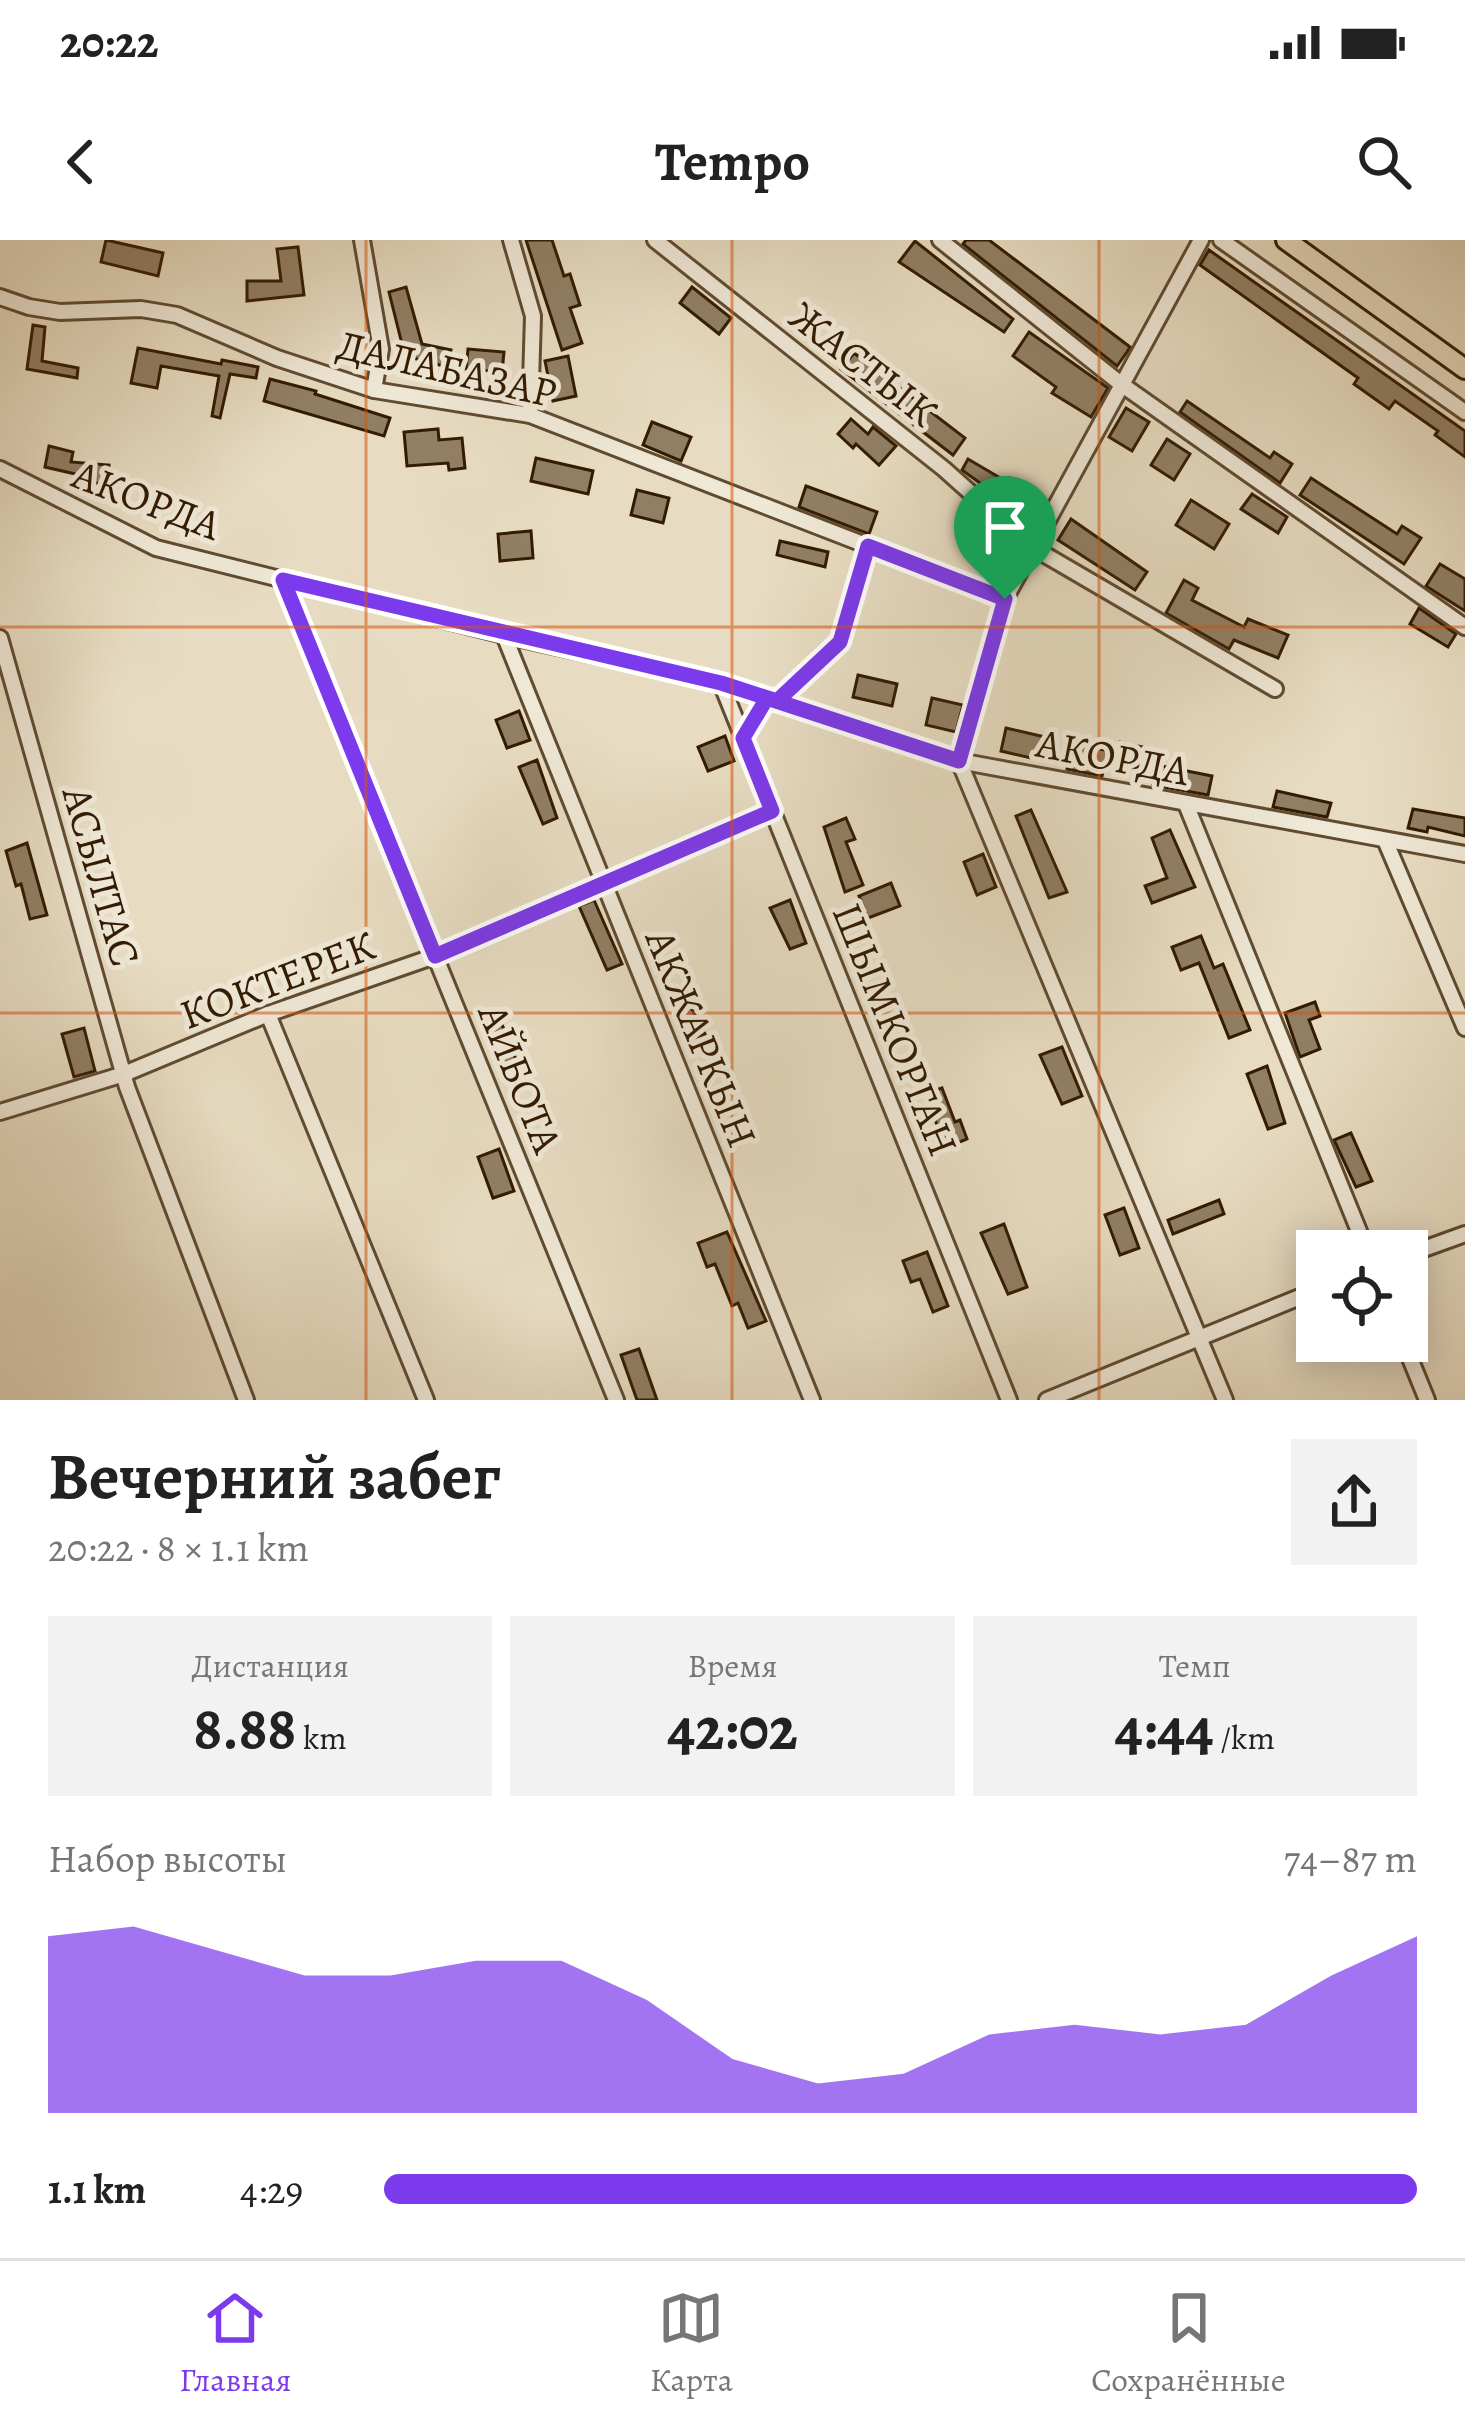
<!DOCTYPE html>
<html lang="ru">
<head>
<meta charset="utf-8">
<style>
	:root { --surface:#fff; --page:#f2f2f2; --text:#222; --muted:#767676; --line:#e0e0e0; --accent:#7c3aed }
	body { margin:0; font-family:Alegreya,serif; background:var(--page); color:var(--text); height:100vh; display:flex; flex-direction:column; font-size:45px; white-space:nowrap }
	* { box-sizing:border-box; margin:0 }
	p { font-size:39px; color:var(--muted) }
	.icon { flex:none; width:66px; height:66px; fill:none; stroke:currentColor; stroke-width:2; stroke-linecap:round; stroke-linejoin:round }
	.map { position:relative; height:1160px; overflow:hidden }
	.drawer { display:flex; flex-direction:column; background:var(--surface); flex:1 }
	.drawer>* { flex:none }
	.controls { position:absolute; left:1296px; top:990px; display:grid; gap:24px }
	.controls a { display:grid; place-items:center; width:132px; height:132px; border-radius:0px; background:var(--surface); box-shadow:0 6px 30px #0003; font-size:60px }
	.pin { position:absolute; display:grid; place-items:center; width:102px; height:102px; color:#fff; margin:-123px -51px; border-radius:50% 50% 50% 0; rotate:-45deg; box-shadow:0 0 12px #0007 }
	.pin .icon { rotate:45deg }
	.round { display:grid; place-items:center; flex:none; width:126px; height:126px; border-radius:0px; background:var(--page) }
	.summary { display:flex; align-items:center; justify-content:space-between; height:204px; padding:0 48px }
	h1 { font-size:66px; font-weight:700; line-height:90px }
	.stats { display:grid; grid-template-columns:repeat(3,1fr); gap:18px; height:204px; padding:12px 48px }
	.stats div { display:grid; align-content:center; border-radius:0px; background:var(--page); text-align:center }
	.stats b { font-size:60px; font-weight:700 }
	.stats small { font-size:33px; font-weight:400 }
	.stats p { font-size:33px }
	.chart { height:336px; padding:24px 48px }
	.chart p { display:flex; justify-content:space-between }
	.chart svg { width:100%; height:216px; margin-top:12px; fill:var(--accent); opacity:.7 }
	ul { padding:0 48px; list-style:none; font-size:39px }
	li { display:grid; grid-template-columns:192px 144px 1fr; align-items:center; height:90px }
	li i { height:30px; border-radius:15px; background:var(--accent) }
	.status { display:flex; justify-content:space-between; align-items:center; height:84px; padding:0 60px; background:var(--surface); direction:ltr }
	.status svg { height:33px; fill:currentColor }
	header { display:flex; justify-content:space-between; align-items:center; height:156px; padding:0 48px; background:var(--surface); font-size:54px; font-weight:700 }
	.tab-bar { display:flex; justify-content:space-around; align-items:center; height:168px; border-top:3px solid var(--line); background:var(--surface); font-size:33px; color:var(--muted) }
	.tab-bar a { display:grid; justify-items:center; gap:6px }
	.tab-bar .current { color:var(--accent) }
	.map>svg:first-child { display:block }
	.building { fill:#917f65; stroke:#331b00; stroke-width:3 }
	.lines { fill:none; stroke-linecap:round; stroke-linejoin:round }
	.minor-casing { stroke:#604b30; stroke-width:20 }
	.major-casing { stroke:#331b00; stroke-width:24 }
	.minor { stroke:#efe8d7; stroke-width:14 }
	.major { stroke:#e7dcc2; stroke-width:18 }
	.route-casing { stroke:#fff; stroke-width:24 }
	.route { stroke:#7c3aed; stroke-width:15 }
	.grid { fill:none; stroke:#d6530b; stroke-width:3; stroke-opacity:0.55 }
	.labels { text-anchor:middle; stroke-width:10; stroke-linejoin:round; paint-order:stroke }
	.street-label { font-size:42px; fill:#331b00; stroke:#efe8d7 }
</style>
</head>
<body>
<div class="status"><b>20:22</b><svg viewBox="0 0 49 12"><path d="M0 12V9h3v3zM5 12V6h3v6zM10 12V3h3v9zM15 12V0h3v12zM26 1h20v11H26zM47 4h2v5h-2z"/></svg></div>
<header><svg class="icon" aria-label="back" viewBox="0 0 24 24"><path d="M15 5l-7 7 7 7"/></svg>Tempo<svg class="icon" aria-label="search" viewBox="0 0 24 24"><circle cx="10" cy="10" r="6"/><path d="M15 15l6 6"/></svg></header>
<div class="map">
<svg width="1465" height="1160" viewBox="0 0 1465 1160">
	<rect width="100%" height="100%" fill="#e7dcc2"/>
	<filter id="stains"><feTurbulence type="fractalNoise" baseFrequency=".00167" numOctaves="4"/><feColorMatrix values="0 0 0 0 .2 0 0 0 0 .09 0 0 0 0 .02 0 0 0 .5 -.17"/></filter>
	<radialGradient id="worn" r=".72"><stop offset=".6" stop-color="#630" stop-opacity="0"/><stop offset="1" stop-color="#630" stop-opacity=".3"/></radialGradient>
	<!-- building -->
	<g class="building">
		<path d="M106,0L163,13L158,36L101,22Z"/>
		<path d="M526,0H552L564,36L570,34L580,65L570,68L582,103L562,110Z"/>
		<path d="M966,0H989L1130,107L1127,112L1117,126L963,4Z"/>
		<path d="M915,1L1013,79L1004,92L899,22Z"/>
		<path d="M298,7L304,55L247,61V41H281L277,9Z"/>
		<path d="M1209,10L1465,191V217L1435,195L1438,191L1395,161L1389,169L1354,144L1358,138L1200,25Z"/>
		<path d="M406,47L422,104L451,110L447,127L405,116L389,52Z"/>
		<path d="M692,47L731,78L719,94L680,63Z"/>
		<path d="M33,85L45,87L42,121L78,128L77,138L27,129Z"/>
		<path d="M1029,92L1108,148L1091,177L1052,153L1056,147L1013,116Z"/>
		<path d="M138,108L221,124L222,120L258,127L256,138L230,134L220,178L212,176L219,136L161,126L157,148L131,143Z"/>
		<path d="M468,109L504,112L502,132L466,129Z"/>
		<path d="M854,113L965,198L953,215L841,129Z"/>
		<path d="M568,116L576,156L553,161L545,121Z"/>
		<path d="M270,139L316,151L315,154L390,178L384,196L264,161Z"/>
		<path d="M1187,161L1270,218L1274,212L1292,224L1280,243L1180,172Z"/>
		<path d="M1126,168L1149,182L1132,211L1109,197Z"/>
		<path d="M851,179L868,194L873,187L896,206L879,225L856,204L853,208L838,194Z"/>
		<path d="M652,182L691,197L681,221L643,205Z"/>
		<path d="M438,189L439,200L462,198L465,228L449,230L448,223L407,226L404,192Z"/>
		<path d="M1167,199L1190,214L1174,240L1151,225Z"/>
		<path d="M49,206L73,212L71,222L109,225L107,244L83,242L84,236L45,227Z"/>
		<path d="M536,218L593,231L588,254L531,241Z"/>
		<path d="M968,219L1007,242L1009,238L1045,262L1034,282L962,230Z"/>
		<path d="M1311,238L1397,294L1402,286L1421,298L1404,324L1300,255Z"/>
		<path d="M806,246L877,272L869,294L799,267Z"/>
		<path d="M637,250L669,258L663,283L631,275Z"/>
		<path d="M1252,254L1287,277L1278,293L1241,269Z"/>
		<path d="M1191,260L1229,284L1214,309L1176,285Z"/>
		<path d="M1071,279L1147,332L1135,350L1058,300Z"/>
		<path d="M531,291L533,318L500,321L498,294Z"/>
		<path d="M780,301L828,312L825,327L777,315Z"/>
		<path d="M1440,324L1465,339V371L1426,346Z"/>
		<path d="M1184,340L1198,348L1192,360L1244,387L1248,379L1288,395L1278,418L1234,400L1229,409L1166,373Z"/>
		<path d="M1419,368L1456,394L1448,407L1410,384Z"/>
		<path d="M858,435L897,444L892,466L853,457Z"/>
		<path d="M932,458L963,465L956,492L926,485Z"/>
		<path d="M519,471L530,500L507,508L496,480Z"/>
		<path d="M1006,488L1049,498L1044,521L1001,511Z"/>
		<path d="M725,496L734,521L708,531L698,507Z"/>
		<path d="M1120,502L1142,507L1137,528L1106,521L1102,536L1067,529L1074,503L1117,513Z"/>
		<path d="M537,520L557,578L543,584L519,527Z"/>
		<path d="M1157,525L1212,536L1208,555L1153,545Z"/>
		<path d="M1277,551L1331,563L1327,577L1273,567Z"/>
		<path d="M1413,569L1465,578V596L1428,587L1427,592L1408,588Z"/>
		<path d="M1031,570L1067,652L1049,658L1016,576Z"/>
		<path d="M846,578L855,599L846,602L863,645L845,652L824,587Z"/>
		<path d="M1170,590L1195,647L1152,663L1145,646L1167,638L1152,598Z"/>
		<path d="M27,603L47,675L30,679L21,644L16,646L6,611Z"/>
		<path d="M983,614L996,647L977,655L964,622Z"/>
		<path d="M891,643L900,666L868,678L859,656Z"/>
		<path d="M594,660L622,724L607,730L579,666Z"/>
		<path d="M790,660L806,703L790,709L770,668Z"/>
		<path d="M1201,696L1214,728L1223,724L1250,790L1229,798L1199,723L1181,730L1172,707Z"/>
		<path d="M680,746L705,794L688,800L668,751Z"/>
		<path d="M1315,762L1320,776L1309,780L1320,809L1300,817L1285,773Z"/>
		<path d="M497,772L517,822L501,828L483,777Z"/>
		<path d="M84,788L95,831L74,837L62,794Z"/>
		<path d="M1062,807L1082,856L1062,864L1040,815Z"/>
		<path d="M1267,826L1285,883L1268,889L1247,834Z"/>
		<path d="M942,848L955,882L960,880L967,899L946,908L925,854Z"/>
		<path d="M1351,893L1372,941L1356,947L1334,900Z"/>
		<path d="M499,909L514,951L493,958L478,917Z"/>
		<path d="M1219,960L1224,974L1173,994L1168,980Z"/>
		<path d="M1124,968L1139,1008L1120,1015L1105,975Z"/>
		<path d="M1004,984L1027,1047L1008,1054L981,993Z"/>
		<path d="M727,992L766,1081L748,1088L738,1063L732,1066L715,1024L707,1027L698,1003Z"/>
		<path d="M927,1012L948,1066L933,1072L920,1039L911,1042L903,1021Z"/>
		<path d="M639,1109L657,1160H637L621,1115Z"/>
	</g>
	<g class="lines">
		<!-- minor casing -->
		<g class="minor-casing">
			<g id="minor">
				<path d="M362,0L381,109L374,150"/>
				<path d="M511,0L533,76L530,175"/>
				<path d="M655,0L944,229L1030,306L1275,449"/>
				<path d="M940,0L1121,144L1465,387"/>
				<path d="M1201,0L1005,359L959,521L1225,1160"/>
				<path d="M1221,0L1465,172"/>
				<path d="M0,57L29,67L60,72L141,69L177,75L277,118L374,150L530,175L1005,359"/>
				<path d="M0,229L156,308L504,395L721,443L959,521L1465,614"/>
				<path d="M282,340L616,1160"/>
				<path d="M504,395L812,1160"/>
				<path d="M0,398L127,847L246,1160"/>
				<path d="M721,443L1009,1160"/>
				<path d="M777,461L840,402L868,306"/>
				<path d="M743,498L767,458"/>
				<path d="M1186,564L1367,1011"/>
				<path d="M1385,600L1465,788"/>
				<path d="M268,774L426,1160"/>
				<path d="M0,872L124,834L268,774L435,716L772,571"/>
				<path d="M1407,1015L1465,994"/>
				<path d="M1403,1101L1427,1160"/>
				<path d="M1047,1160L1317,1050"/>
			</g>
		</g>
		<!-- major casing -->
		<g class="major-casing">
			<path id="major" d="M1286,0L1465,129"/>
		</g>
		<!-- minor -->
		<use href="#minor" class="minor"/>
		<!-- major -->
		<use href="#major" class="major"/>
	</g>
	<g class="lines">
		<!-- route casing -->
		<g class="route-casing">
			<path id="route" d="M1005,359L868,306L840,402L777,461L721,443L283,340L435,716L772,571L743,498L767,458L959,521L1005,359"/>
		</g>
		<!-- route -->
		<use href="#route" class="route"/>
	</g>
	<!-- grid -->
	<path class="grid" d="M366,0V1160M732,0V1160M1099,0V1160M0,387H1465M0,773H1465"/>
	<g class="labels">
		<!-- street labels -->
		<g class="street-label">
			<text transform="translate(864 123) rotate(38)" y="15">ЖАСТЫК</text>
			<text transform="translate(447 128) rotate(13)" y="15">ДАЛАБАЗАР</text>
			<text transform="translate(147 259) rotate(21)" y="15">АКОРДА</text>
			<text transform="translate(1113 516) rotate(11)" y="15">АКОРДА</text>
			<text transform="translate(102 636) rotate(74)" y="15">АСЫЛТАС</text>
			<text transform="translate(277 739) rotate(-21)" y="15">КОКТЕРЕК</text>
			<text transform="translate(896 789) rotate(68)" y="15">ШЫМКОРГАН</text>
			<text transform="translate(702 798) rotate(68)" y="15">АКЖАРКЫН</text>
			<text transform="translate(521 838) rotate(68)" y="15">АЙБОТА</text>
		</g>
	</g>
	<rect width="100%" height="100%" filter="url(#stains)"/>
	<rect width="100%" height="100%" fill="url(#worn)"/>
</svg>
<div class="controls">
<a><svg class="icon" aria-label="locate" viewBox="0 0 24 24"><circle cx="12" cy="12" r="6"/><path d="M12 2v4M12 18v4M2 12h4M18 12h4"/></svg></a>
</div>
<div class="pin" style="left:1005px;top:359px;background:#1e9e55"><svg class="icon" aria-label="arrive" viewBox="0 0 24 24"><path d="M6 21V4h12l-3 4 3 4H6"/></svg></div>
</div>
<section class="drawer">
<div class="summary"><div><h1>Вечерний забег</h1><p>20:22 · 8 × 1.1 km</p></div><a class="round"><svg class="icon" aria-label="share" viewBox="0 0 24 24"><path d="M12 15V3M7 8l5-5 5 5M5 13v7h14v-7"/></svg></a></div>
<div class="stats">
<div><p>Дистанция</p><b>8.88<small> km</small></b></div>
<div><p>Время</p><b>42:02</b></div>
<div><p>Темп</p><b>4:44<small> /km</small></b></div>
</div>
<div class="chart"><p><span>Набор высоты</span>74–87 m</p>
<svg viewBox="0 0 160 44" preserveAspectRatio="none"><path d="M0 44V8L10 6L20 11L30 16L40 16L50 13L60 13L70 21L80 33L90 38L100 36L110 28L120 26L130 28L140 26L150 16L160 8V44z"/></svg>
</div>
<ul>
<li><b>1.1 km</b>4:29<i style="width:100%"></i></li>
</ul>
</section>
<nav class="tab-bar">
<a class="current"><svg class="icon" aria-label="home" viewBox="0 0 24 24"><path d="M3 11l9-7 9 7M6 9v11h12V9"/></svg>Главная</a>
<a><svg class="icon" aria-label="map" viewBox="0 0 24 24"><path d="M3 6l6-2 6 2 6-2v14l-6 2-6-2-6 2zM9 4v14M15 6v14"/></svg>Карта</a>
<a><svg class="icon" aria-label="saved" viewBox="0 0 24 24"><path d="M7 4h10v16l-5-4-5 4z"/></svg>Сохранённые</a>
</nav>
</body>
</html>
